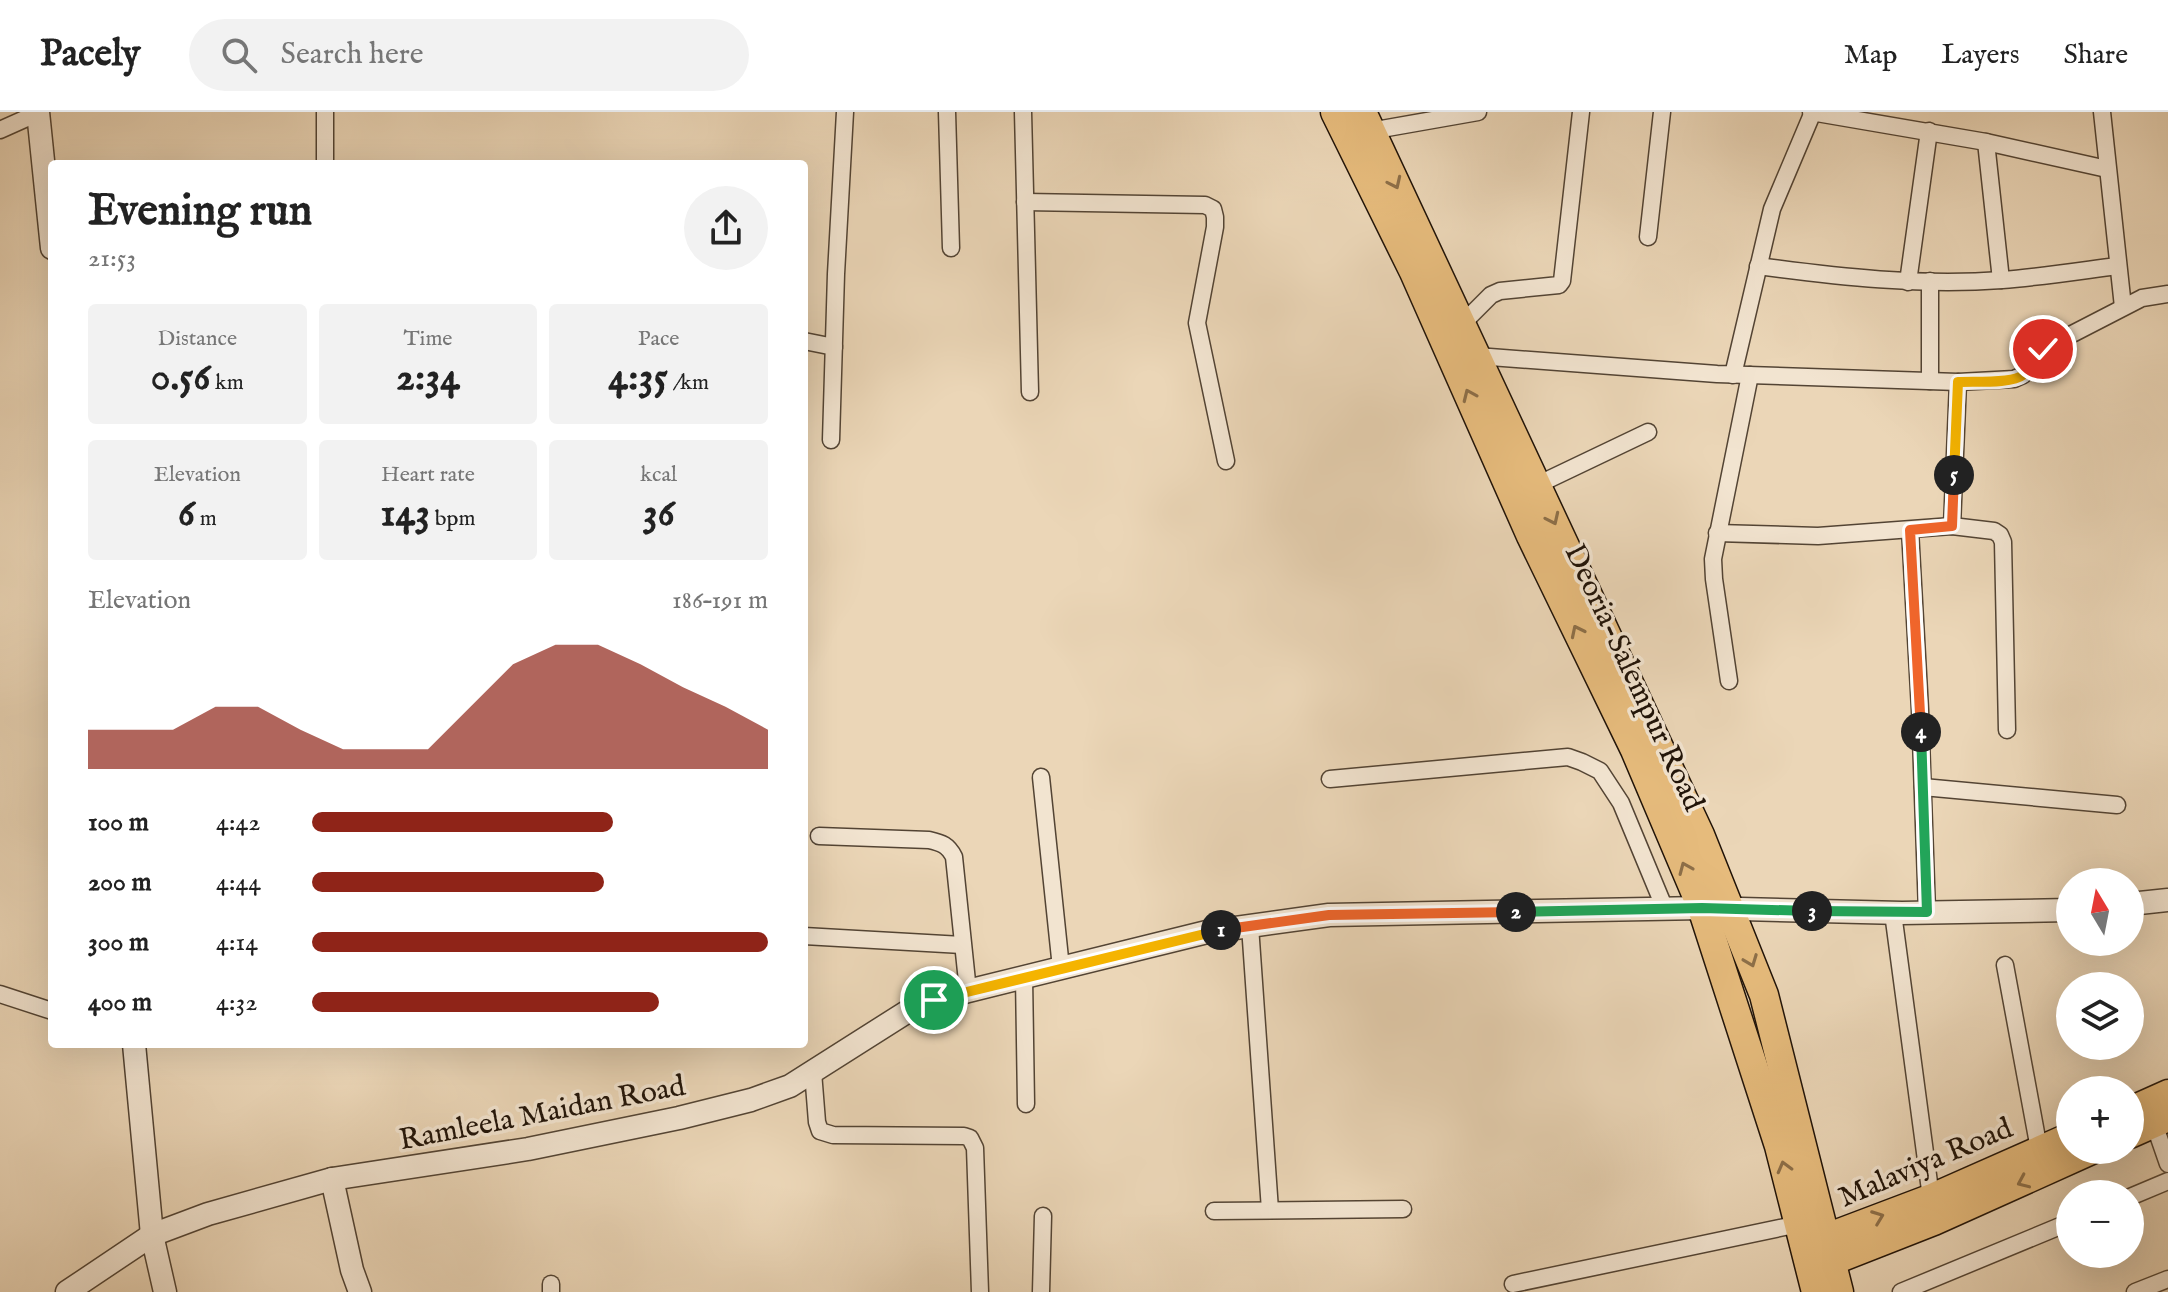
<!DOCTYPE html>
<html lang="en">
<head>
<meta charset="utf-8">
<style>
	:root { --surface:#fff; --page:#f2f2f2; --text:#222; --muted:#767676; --line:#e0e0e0; --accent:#8f2418 }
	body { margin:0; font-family:"IM FELL English",serif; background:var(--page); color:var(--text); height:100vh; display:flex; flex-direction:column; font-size:30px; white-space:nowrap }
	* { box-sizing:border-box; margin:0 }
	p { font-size:26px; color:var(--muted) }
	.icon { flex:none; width:44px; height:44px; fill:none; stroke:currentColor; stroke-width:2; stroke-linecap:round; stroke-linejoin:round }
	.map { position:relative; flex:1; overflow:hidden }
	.drawer { position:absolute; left:48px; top:48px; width:760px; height:888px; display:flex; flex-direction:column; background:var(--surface); border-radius:8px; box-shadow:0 8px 32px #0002 }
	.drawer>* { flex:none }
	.needle { width:52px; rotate:350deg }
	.buttons { position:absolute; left:2056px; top:756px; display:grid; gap:16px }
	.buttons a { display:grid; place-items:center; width:88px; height:88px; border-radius:50%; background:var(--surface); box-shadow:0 8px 32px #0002; font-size:40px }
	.pin { position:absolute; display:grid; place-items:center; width:68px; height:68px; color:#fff; margin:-34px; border:4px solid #fff; border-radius:50%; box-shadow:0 2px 8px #0007 }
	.km { position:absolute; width:40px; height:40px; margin:-20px; border-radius:50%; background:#222; color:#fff; font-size:22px; line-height:40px; text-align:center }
	.round { display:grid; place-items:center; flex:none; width:84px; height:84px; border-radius:42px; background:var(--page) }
	.overview { display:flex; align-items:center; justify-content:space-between; height:136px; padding:0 40px }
	h1 { font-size:44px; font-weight:700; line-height:60px }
	.figures { display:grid; grid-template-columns:repeat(3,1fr); gap:12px; height:136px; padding:8px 40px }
	.figures div { display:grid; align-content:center; border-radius:8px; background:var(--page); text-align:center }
	.figures b { font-size:40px; font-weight:700 }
	.figures small { font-size:22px; font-weight:400 }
	.figures p { font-size:22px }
	.chart { height:224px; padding:16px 40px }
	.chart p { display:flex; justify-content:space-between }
	.chart svg { width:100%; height:144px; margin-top:8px; fill:var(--accent); opacity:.7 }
	ul { padding:0 40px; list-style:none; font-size:26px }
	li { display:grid; grid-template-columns:128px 96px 1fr; align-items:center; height:60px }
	li i { height:20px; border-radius:10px; background:var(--accent) }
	header { display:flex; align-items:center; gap:48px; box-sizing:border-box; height:112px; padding:0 40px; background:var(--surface); border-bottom:2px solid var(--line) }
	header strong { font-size:38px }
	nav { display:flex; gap:44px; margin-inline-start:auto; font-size:28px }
	.search { width:560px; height:72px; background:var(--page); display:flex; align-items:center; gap:20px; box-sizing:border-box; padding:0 28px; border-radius:44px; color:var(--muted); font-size:30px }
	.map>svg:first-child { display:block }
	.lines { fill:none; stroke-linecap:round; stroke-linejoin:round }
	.minor-casing { stroke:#534434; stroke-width:19 }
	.tertiary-casing { stroke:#534434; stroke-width:25 }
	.primary-casing { stroke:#201308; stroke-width:29 }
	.trunk-casing { stroke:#201308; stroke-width:31 }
	.minor { stroke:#f2e4d0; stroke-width:16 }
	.tertiary { stroke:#f2e4d0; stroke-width:22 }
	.primary { stroke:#e6bb7c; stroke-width:26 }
	.trunk { stroke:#e6bb7c; stroke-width:28 }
	.oneway { stroke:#8d6f48 }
	.split-1-casing { stroke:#fff; stroke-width:16 }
	.split-2-casing { stroke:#fff; stroke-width:16 }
	.split-3-casing { stroke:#fff; stroke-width:16 }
	.split-4-casing { stroke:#fff; stroke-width:16 }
	.split-5-casing { stroke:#fff; stroke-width:16 }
	.split-6-casing { stroke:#fff; stroke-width:16 }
	.split-1 { stroke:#f5b400; stroke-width:10 }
	.split-2 { stroke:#f0652b; stroke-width:10 }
	.split-3 { stroke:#22a559; stroke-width:10 }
	.split-4 { stroke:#22a559; stroke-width:10 }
	.split-5 { stroke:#f0652b; stroke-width:10 }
	.split-6 { stroke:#f5b400; stroke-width:10 }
	.labels { text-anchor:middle; stroke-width:7; stroke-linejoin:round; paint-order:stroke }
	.street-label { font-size:30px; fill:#201308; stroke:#f2e4d0 }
</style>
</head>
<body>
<header>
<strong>Pacely</strong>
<div class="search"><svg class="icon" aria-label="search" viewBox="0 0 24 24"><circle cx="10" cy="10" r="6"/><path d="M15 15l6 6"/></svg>Search here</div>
<nav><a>Map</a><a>Layers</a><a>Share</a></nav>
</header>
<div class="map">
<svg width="2168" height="1180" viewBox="0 0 2168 1180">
	<rect width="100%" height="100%" fill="#ebd6b7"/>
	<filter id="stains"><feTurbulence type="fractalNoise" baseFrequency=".0025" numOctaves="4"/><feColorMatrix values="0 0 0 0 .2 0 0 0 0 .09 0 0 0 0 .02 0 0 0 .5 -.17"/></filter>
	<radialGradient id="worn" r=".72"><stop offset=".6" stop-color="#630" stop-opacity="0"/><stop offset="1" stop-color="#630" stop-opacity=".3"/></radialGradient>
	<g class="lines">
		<!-- minor casing -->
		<g class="minor-casing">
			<g id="minor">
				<path d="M947,0L951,136"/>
				<path d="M1023,0L1030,280"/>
				<path d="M1811,0L1986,30L2107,57"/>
				<path d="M2102,0L2123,195"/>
				<path d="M0,18L38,1"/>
				<path d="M1370,19L1478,0"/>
				<path d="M1986,30L2001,168"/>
				<path d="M325,52V0"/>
				<path d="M1025,90L1205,93L1213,97L1215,105V115L1197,211L1226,349"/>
				<path d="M1648,125L1662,0"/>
				<path d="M1758,154C1839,165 1920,174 2002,168C2041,165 2079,159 2117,154"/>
				<path d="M1908,170L1929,19"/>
				<path d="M1462,212L1491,183L1500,179L1559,173L1562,169L1581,0"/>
				<path d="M804,229L834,235"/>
				<path d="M1477,244L1717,262L1958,270L2014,267L2023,263L2036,243L2043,237L2142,186L2168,182"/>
				<path d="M1733,263L1772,97L1813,0"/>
				<path d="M1930,269V169"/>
				<path d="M831,328L836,162L845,0"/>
				<path d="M1537,373L1648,320"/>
				<path d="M1952,414L1958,270"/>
				<path d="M1910,418L1920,598L1927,800"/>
				<path d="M1717,421L1818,424L1952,414L1994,419L2000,423L2003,430L2007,618"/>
				<path d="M1729,569L1714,467L1713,447L1750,263"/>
				<path d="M1041,665L1061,856"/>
				<path d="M1330,667L1568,645L1582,650L1600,659L1621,691L1665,797"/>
				<path d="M1923,675L2117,693"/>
				<path d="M819,724L929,728C942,731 948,733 954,745L968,879"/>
				<path d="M1893,801L1932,1093"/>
				<path d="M1250,814L1270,1098"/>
				<path d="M804,824L962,833"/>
				<path d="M2005,853L2039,1037"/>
				<path d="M1024,865L1026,992"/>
				<path d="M0,882L52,899"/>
				<path d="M813,960L817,1010L820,1019L833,1023L964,1024L970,1026L975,1036L980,1180"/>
				<path d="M2151,1003L2168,1052"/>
				<path d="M2130,1085L2168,1069"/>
				<path d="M1214,1099L1403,1097"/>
				<path d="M1513,1172L1799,1112"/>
				<path d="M551,1180V1172"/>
				<path d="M1041,1180L1043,1104"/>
				<path d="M1901,1180L2070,1110"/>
				<path d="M2135,1180L2168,1167"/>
			</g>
		</g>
		<!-- tertiary casing -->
		<g class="tertiary-casing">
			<g id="tertiary">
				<path d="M38,0L52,136"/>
				<path d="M2130,792L2168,788"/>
				<path d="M134,932L152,1123L165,1180"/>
				<path d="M332,1067L352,1158L360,1180"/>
				<path d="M67,1180L152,1123L208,1102L332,1067L528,1037L679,1006L751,988L790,974L913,896L968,879L1207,820L1329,803L1702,796L1902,801L2070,798"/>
			</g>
		</g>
		<!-- primary casing -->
		<g class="primary-casing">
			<g id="primary">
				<path d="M2130,998L2168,981"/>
				<path d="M2130,1023L2168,1006"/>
				<path d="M1805,1133L1932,1085L2070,1024"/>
				<path d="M1814,1157L1934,1110L2094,1038"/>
			</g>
		</g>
		<!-- trunk casing -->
		<g class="trunk-casing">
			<g id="trunk">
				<path d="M1335,0L1414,160L1531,424L1635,638L1702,796L1779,1034L1816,1180"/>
				<path d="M1362,0L1700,723L1764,883L1839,1180"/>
			</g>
		</g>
		<!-- minor -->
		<use href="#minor" class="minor"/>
		<!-- tertiary -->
		<use href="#tertiary" class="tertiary"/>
		<!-- primary -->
		<use href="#primary" class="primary"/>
		<!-- trunk -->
		<use href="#trunk" class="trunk"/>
	</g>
	<!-- one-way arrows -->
	<defs><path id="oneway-chevron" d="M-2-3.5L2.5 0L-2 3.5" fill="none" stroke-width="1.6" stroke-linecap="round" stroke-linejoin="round" transform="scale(2)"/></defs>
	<g class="oneway">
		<use href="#oneway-chevron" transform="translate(1395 71) rotate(65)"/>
		<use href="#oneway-chevron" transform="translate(1469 283) rotate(-114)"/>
		<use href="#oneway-chevron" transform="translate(1553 407) rotate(65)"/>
		<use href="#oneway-chevron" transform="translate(1577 519) rotate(-116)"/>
		<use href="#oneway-chevron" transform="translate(1685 756) rotate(-113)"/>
		<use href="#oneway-chevron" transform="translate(1751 849) rotate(69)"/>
		<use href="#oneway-chevron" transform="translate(1784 1055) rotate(-105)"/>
		<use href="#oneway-chevron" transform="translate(2023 1070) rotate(156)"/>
		<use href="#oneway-chevron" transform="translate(1878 1105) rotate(-21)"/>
	</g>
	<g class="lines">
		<!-- split-1 casing -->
		<g class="split-1-casing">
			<path id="split-1" d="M934,888L1221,818"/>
		</g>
		<!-- split-2 casing -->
		<g class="split-2-casing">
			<path id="split-2" d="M1221,818L1329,803L1516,800"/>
		</g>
		<!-- split-3 casing -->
		<g class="split-3-casing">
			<path id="split-3" d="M1516,800L1702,796L1812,799"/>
		</g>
		<!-- split-4 casing -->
		<g class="split-4-casing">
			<path id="split-4" d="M1812,799L1927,800L1921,620"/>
		</g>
		<!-- split-5 casing -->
		<g class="split-5-casing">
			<path id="split-5" d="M1921,620L1910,418L1952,414L1954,363"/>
		</g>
		<!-- split-6 casing -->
		<g class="split-6-casing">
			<path id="split-6" d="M1954,363L1958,270C1973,269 2012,272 2023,263C2031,256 2035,244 2043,237"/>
		</g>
		<!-- split-1 -->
		<use href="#split-1" class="split-1"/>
		<!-- split-2 -->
		<use href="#split-2" class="split-2"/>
		<!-- split-3 -->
		<use href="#split-3" class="split-3"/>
		<!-- split-4 -->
		<use href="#split-4" class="split-4"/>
		<!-- split-5 -->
		<use href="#split-5" class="split-5"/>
		<!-- split-6 -->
		<use href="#split-6" class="split-6"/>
	</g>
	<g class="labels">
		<!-- street labels -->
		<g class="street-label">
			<text transform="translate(1635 565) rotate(65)" y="10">Deoria-Salempur Road</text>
			<text transform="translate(542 1000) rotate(-11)" y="10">Ramleela Maidan Road</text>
			<text transform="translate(1925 1050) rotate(-23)" y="10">Malaviya Road</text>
		</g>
	</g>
	<rect width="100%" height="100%" filter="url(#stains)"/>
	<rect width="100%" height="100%" fill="url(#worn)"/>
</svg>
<div class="buttons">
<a><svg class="needle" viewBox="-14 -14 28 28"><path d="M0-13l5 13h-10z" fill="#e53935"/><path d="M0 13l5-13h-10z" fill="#767676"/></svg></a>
<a><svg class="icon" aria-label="layers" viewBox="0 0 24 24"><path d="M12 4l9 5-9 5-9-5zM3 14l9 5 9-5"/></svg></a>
<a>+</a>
<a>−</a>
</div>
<div class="pin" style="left:934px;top:888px;background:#1e9e55"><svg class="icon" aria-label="arrive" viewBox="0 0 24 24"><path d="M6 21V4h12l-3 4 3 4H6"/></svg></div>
<div class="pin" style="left:2043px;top:237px;background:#d93025"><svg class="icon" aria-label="check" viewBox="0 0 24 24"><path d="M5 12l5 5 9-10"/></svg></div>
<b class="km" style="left:1221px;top:818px">1</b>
<b class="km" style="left:1516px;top:800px">2</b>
<b class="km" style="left:1812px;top:799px">3</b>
<b class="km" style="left:1921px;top:620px">4</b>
<b class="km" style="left:1954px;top:363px">5</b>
<section class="drawer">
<div class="overview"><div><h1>Evening run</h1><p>21:53</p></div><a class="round"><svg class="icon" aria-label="share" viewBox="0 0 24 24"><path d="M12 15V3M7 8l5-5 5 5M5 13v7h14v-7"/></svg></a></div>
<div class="figures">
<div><p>Distance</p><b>0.56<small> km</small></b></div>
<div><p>Time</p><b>2:34</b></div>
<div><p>Pace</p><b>4:35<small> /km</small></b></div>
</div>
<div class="figures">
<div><p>Elevation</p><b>6<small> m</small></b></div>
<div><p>Heart rate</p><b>143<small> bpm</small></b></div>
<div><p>kcal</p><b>36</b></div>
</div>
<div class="chart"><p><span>Elevation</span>186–191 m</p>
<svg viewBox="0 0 160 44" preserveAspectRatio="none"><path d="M0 44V32L10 32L20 32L30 25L40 25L50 32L60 38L70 38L80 38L90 25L100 12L110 6L120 6L130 12L140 19L150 25L160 32V44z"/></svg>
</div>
<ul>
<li><b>100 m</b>4:42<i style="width:66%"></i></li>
<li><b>200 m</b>4:44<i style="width:64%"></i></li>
<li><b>300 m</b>4:14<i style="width:100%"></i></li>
<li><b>400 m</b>4:32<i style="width:76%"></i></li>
</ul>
</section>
</div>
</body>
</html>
